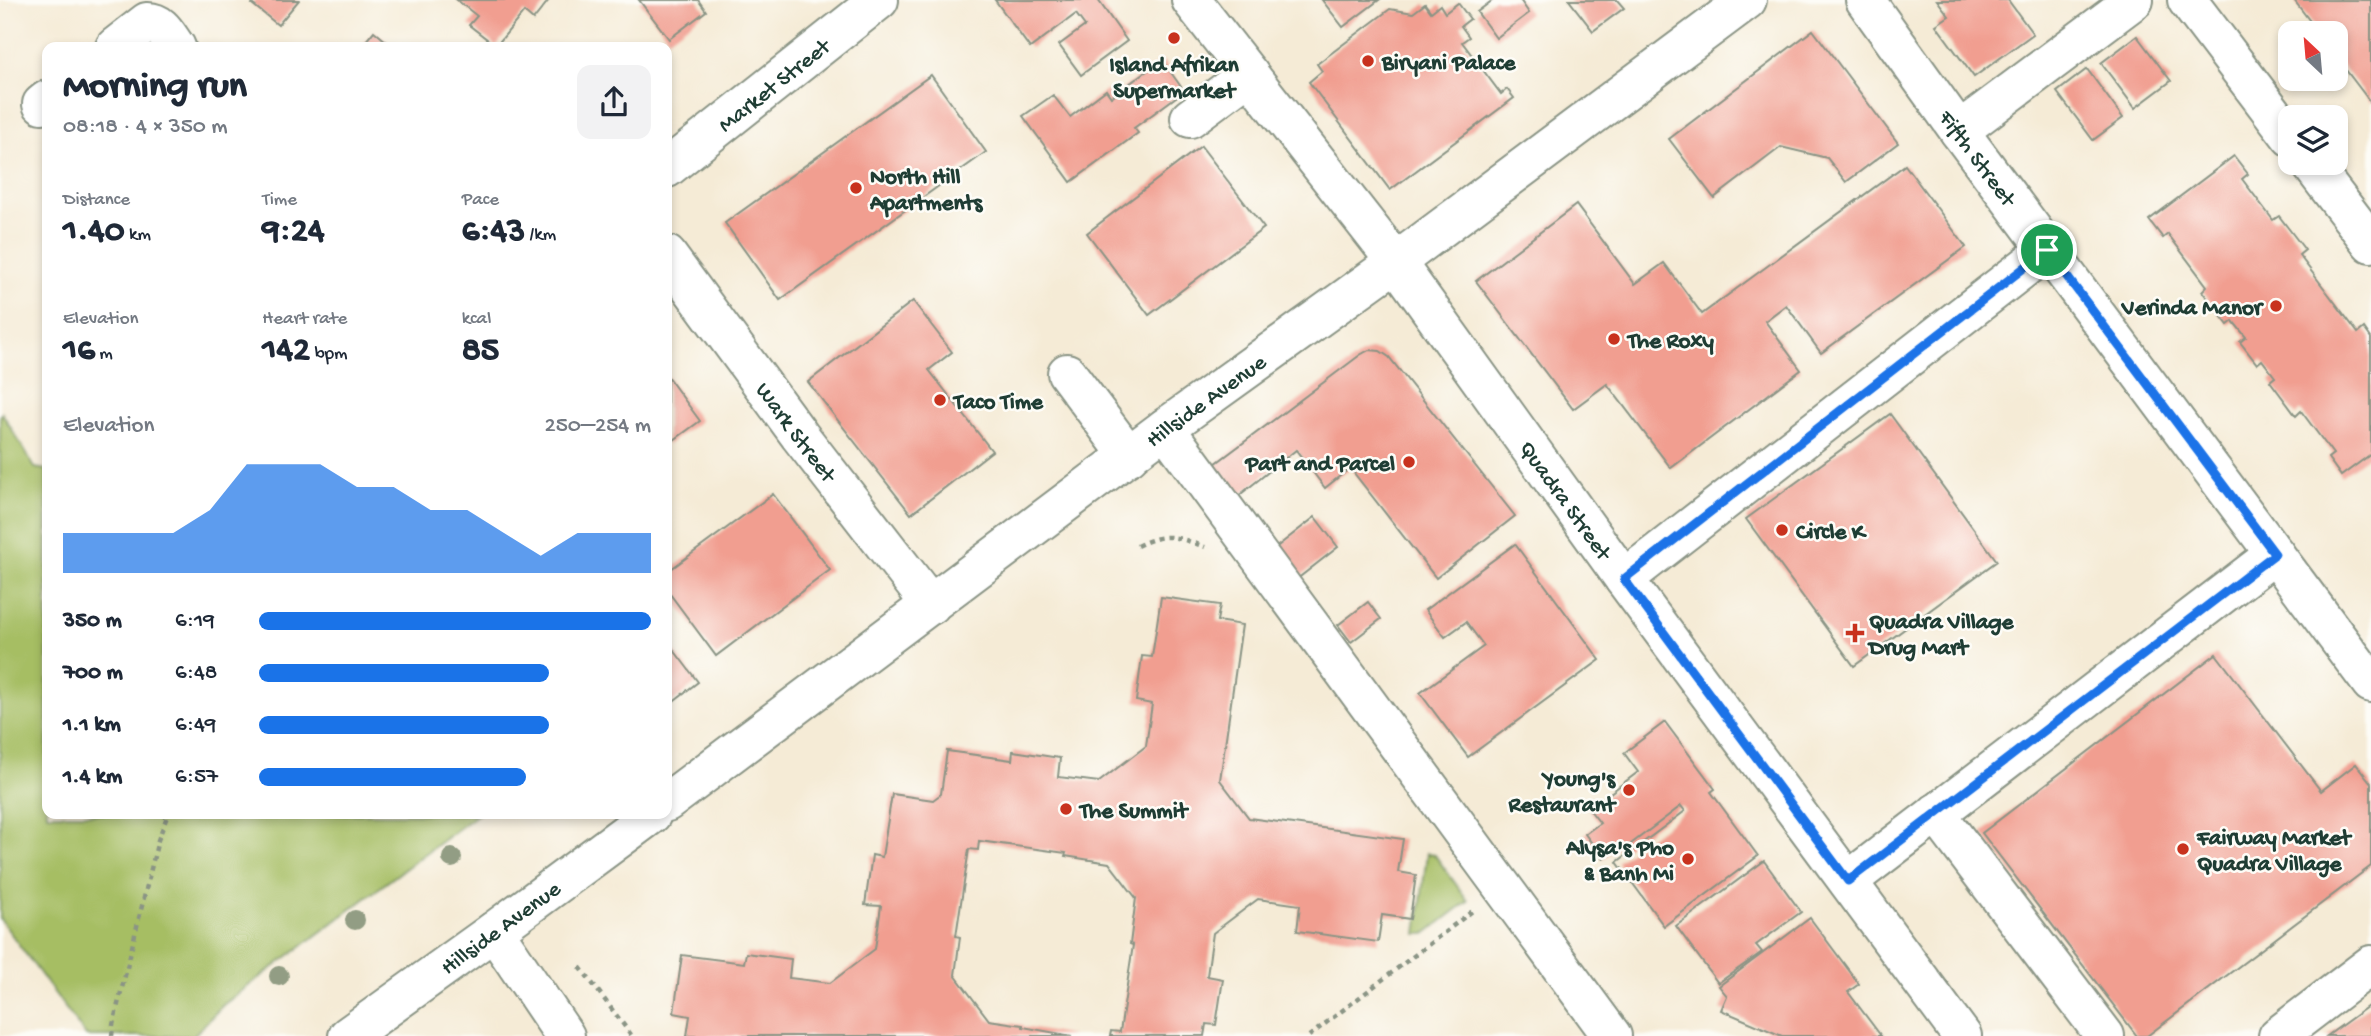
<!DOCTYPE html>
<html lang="en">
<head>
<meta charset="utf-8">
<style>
	:root { --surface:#fff; --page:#f2f2f3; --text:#1f2937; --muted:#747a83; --accent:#1a73e8 }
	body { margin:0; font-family:"Gochi Hand",sans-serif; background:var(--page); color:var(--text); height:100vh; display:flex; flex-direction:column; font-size:26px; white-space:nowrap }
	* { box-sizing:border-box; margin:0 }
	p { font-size:23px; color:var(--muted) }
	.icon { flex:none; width:38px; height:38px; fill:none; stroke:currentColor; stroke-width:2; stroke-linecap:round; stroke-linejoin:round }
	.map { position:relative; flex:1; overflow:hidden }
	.side { position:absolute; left:42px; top:42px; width:630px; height:777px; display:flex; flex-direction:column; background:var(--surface); border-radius:14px; box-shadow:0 4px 10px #0003 }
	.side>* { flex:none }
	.needle { width:46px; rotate:334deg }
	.fabs { position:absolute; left:2278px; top:21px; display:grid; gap:14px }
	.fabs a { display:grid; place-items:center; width:70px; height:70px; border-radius:14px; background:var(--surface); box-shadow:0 4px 10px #0003; font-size:35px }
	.pin { position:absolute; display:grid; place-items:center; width:60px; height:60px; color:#fff; margin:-30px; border:4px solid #fff; border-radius:50%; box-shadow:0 2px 7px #0007 }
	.round { display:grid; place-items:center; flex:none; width:74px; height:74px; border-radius:14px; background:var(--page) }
	.headline { display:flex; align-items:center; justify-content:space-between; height:119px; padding:0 21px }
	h1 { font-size:38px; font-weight:800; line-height:52px }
	.figures { display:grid; grid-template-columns:repeat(3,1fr); gap:10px; height:119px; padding:7px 21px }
	.figures div { display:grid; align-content:center }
	.figures b { font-size:35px; font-weight:800 }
	.figures small { font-size:19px; font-weight:400 }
	.figures p { font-size:19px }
	.chart { height:196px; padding:14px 21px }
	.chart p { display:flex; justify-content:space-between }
	.chart svg { width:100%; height:126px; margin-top:7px; fill:var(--accent); opacity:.7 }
	ul { padding:0 21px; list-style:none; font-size:23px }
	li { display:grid; grid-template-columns:112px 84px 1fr; align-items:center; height:52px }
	li i { height:18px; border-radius:9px; background:var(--accent) }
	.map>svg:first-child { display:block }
	.green { fill:#a6be64; stroke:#627e4c; stroke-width:2 }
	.building { fill:#f19e90 }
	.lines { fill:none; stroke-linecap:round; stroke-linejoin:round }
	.minor-casing { stroke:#8a9485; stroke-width:42 }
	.major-casing { stroke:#8a9485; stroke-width:42 }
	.path { stroke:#8a9485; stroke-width:4.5; stroke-dasharray:5 5; stroke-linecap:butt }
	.minor { stroke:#fff; stroke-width:38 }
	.major { stroke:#fff; stroke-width:38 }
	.tree { fill:#929d84 }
	.route-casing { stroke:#fff; stroke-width:14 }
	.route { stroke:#1a73e8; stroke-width:9 }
	.poi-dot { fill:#c8321e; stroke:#fdfcf7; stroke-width:2.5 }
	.labels { text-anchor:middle; stroke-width:5; stroke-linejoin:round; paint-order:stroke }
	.poi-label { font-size:23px; font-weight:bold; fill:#1f3d34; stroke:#fdfcf7; text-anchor:start }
	.street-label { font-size:23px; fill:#1f3d34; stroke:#fdfcf7 }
</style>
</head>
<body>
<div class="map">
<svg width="2371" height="1036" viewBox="0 0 2371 1036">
	<rect width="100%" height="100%" fill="#fdfcf7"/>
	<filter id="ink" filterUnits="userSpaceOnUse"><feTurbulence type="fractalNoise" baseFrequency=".0143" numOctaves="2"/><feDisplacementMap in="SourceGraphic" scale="14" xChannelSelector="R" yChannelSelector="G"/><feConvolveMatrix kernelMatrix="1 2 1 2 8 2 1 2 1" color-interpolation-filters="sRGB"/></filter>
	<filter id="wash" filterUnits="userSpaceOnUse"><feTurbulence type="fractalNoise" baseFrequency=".00686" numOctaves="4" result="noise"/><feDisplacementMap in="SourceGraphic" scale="28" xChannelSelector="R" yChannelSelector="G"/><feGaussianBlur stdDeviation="1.57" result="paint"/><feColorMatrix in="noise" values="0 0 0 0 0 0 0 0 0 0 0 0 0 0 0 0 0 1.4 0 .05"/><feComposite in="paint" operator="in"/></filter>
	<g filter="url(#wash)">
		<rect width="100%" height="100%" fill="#f5ebd6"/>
		<!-- green -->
		<g class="green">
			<path d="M2,413L35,468L47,470V814H478L223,1005L193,1036H86L0,919V417Z"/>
			<path d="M1427,853L1434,854L1468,901L1425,934H1417Z"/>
		</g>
		<g id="blocks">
			<!-- building -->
			<g class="building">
				<path d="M255,0H299L278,25L252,4Z"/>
				<path d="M457,0H549L533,20L524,12L496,46L469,25L477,16Z"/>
				<path d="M639,0H698L706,11L669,39Z"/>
				<path d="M995,0H1098L1127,41L1081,75L1059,45L1085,26L1076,14L1030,48Z"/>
				<path d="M1322,0H1379L1343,27Z"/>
				<path d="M1493,0H1520L1529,13L1496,38L1477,12Z"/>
				<path d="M1569,0H1617L1624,8L1593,31Z"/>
				<path d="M1937,0H2008L2033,34L1974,77L1936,25L1949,16Z"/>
				<path d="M2294,0H2371V103L2336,57V33H2319Z"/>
				<path d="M1458,3L1470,19L1461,26L1469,37L1462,42L1501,94L1507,89L1514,98L1390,190L1309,82L1322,71L1317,64L1390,9L1413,13L1425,4L1431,12L1440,5L1445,13Z"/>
				<path d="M1813,30L1898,143L1846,182L1827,158L1781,147L1714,198L1669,139Z"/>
				<path d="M374,31L393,47H361Z"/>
				<path d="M2137,36L2171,81L2135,108L2101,63Z"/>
				<path d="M1162,60L1184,91L1134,128L1138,133L1071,182L1023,116L1053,95L1070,117L1106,90L1111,97Z"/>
				<path d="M2087,69L2123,118L2093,140L2057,92Z"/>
				<path d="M931,75L986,152L780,300L725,223Z"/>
				<path d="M1201,146L1264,228L1149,315L1087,233Z"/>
				<path d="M2234,156L2248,174L2242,179L2273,220L2279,216L2305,250L2299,255L2358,333L2364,328L2371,338V454L2341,476L2328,458L2333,454L2301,411L2296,416L2270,381L2275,377L2262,360L2257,364L2240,342L2246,337L2233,321L2228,325L2202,291L2207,286L2168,234L2163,238L2149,220Z"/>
				<path d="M1905,165L1966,247L1821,353L1786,305L1765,321L1801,370L1671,468L1607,384L1573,409L1476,281L1576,205L1635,284L1664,263L1702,314Z"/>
				<path d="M913,301L952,352L929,370L992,451L911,514L808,382Z"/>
				<path d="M1369,350L1380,351L1389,357L1515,516L1436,578L1350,468L1325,488L1296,450L1232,501L1207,470L1360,355Z"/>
				<path d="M667,376L700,421L667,445Z"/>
				<path d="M1890,414L1997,561L1854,666L1746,519Z"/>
				<path d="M773,494L830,570L716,656L667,590V572Z"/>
				<path d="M1315,517L1338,547L1292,583L1269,553Z"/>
				<path d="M1515,544L1600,660L1468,757L1420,693L1484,646L1466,622L1445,637L1425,610Z"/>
				<path d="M1161,597L1220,605L1217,621L1242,625L1220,780L1249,818L1403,839L1398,872L1416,875L1410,919L1382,915L1378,942L1297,931L1300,905L1258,899L1213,933L1207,976L1223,979L1216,1025L1206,1024L1204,1036H1110L1111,1031L1120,1032L1133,945L1130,944L1136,898L1109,863L1065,856L1066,853L979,841L978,850L969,849L956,936L960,937L955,975L989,1020L1023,1025V1027L1072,1036H687L690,1016L674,1013L682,955L744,963L746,953L791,959L789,978L830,983L875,949L881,906L865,905L872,855L882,857L892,794L933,800L941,794L947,751L1012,760L1013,751L1060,758L1058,777L1099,782L1146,746L1152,704L1136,701L1142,656L1152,657Z"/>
				<path d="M1368,602L1381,619L1351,642L1338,625Z"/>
				<path d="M667,641L698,682L667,706Z"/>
				<path d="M2216,654L2321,791L2356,764L2371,783V866L2147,1036H2137L1982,833Z"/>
				<path d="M1665,722L1715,789L1711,792L1758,856L1664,926L1617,862L1685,811L1681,806L1623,850L1619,846L1603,858L1585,834L1600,823L1589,809L1638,772L1624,753Z"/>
				<path d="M1764,861L1801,912L1756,945L1762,952L1718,983L1676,926Z"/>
				<path d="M1810,918L1859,984L1848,992L1881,1036H1782L1721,1010L1727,996L1719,986Z"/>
				<path d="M2371,1004V1036H2327Z"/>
			</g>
		</g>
	</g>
	<g filter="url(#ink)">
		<use href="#blocks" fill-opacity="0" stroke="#8a9485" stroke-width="2"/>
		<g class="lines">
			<!-- minor casing -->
			<g class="minor-casing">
				<g id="minor">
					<path id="s1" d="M1865,0L1959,131L2371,683"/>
					<path d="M2187,0L2291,137"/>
					<path d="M115,47L147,22C162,21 168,37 176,47"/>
					<path d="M42,104L47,100"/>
					<path d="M1190,118L1249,74"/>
					<path d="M1959,131L2134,0"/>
					<path d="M2310,163L2371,243"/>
					<path id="s2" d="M667,168L879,0"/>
					<path id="s3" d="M667,255L800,436L931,605"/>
					<path d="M1067,373L1129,456"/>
					<path d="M1165,428L1612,1036"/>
					<path d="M1624,579L2047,250"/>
					<path d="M1936,813L2105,1036"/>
					<path d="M1848,881L2275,554"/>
					<path d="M494,931L565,1036"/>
					<path d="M2278,1036L2371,965"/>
				</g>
			</g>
			<!-- major casing -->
			<g class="major-casing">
				<g id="major">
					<path id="s4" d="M1191,0L1396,262L1624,579L1962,1036"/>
					<path id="s5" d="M667,802L1165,428L1396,262L1747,0"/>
					<path id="s6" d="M348,1036L494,931L652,814"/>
				</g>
			</g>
			<!-- path -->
			<g class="path">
				<path d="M1137,546C1166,532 1175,536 1205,547"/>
				<path d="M580,967L632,1036"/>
				<path d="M112,1036L113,1025L158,840L168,814"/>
				<path d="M1309,1036L1475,909"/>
			</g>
			<!-- minor -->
			<use href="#minor" class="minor"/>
			<!-- major -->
			<use href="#major" class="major"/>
		</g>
		<!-- trees -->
		<g class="tree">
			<circle cx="452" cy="858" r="10"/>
			<circle cx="355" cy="920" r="10"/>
			<circle cx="279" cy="976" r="10"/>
		</g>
	</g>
	<g class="lines" filter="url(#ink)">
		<!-- route casing -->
		<g class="route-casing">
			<path id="route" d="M2047,250L2275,554L1848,881L1624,579Z"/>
		</g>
		<!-- route -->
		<use href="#route" class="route"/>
	</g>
	<!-- markers -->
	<g class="poi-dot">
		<circle cx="1174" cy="38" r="7"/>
		<circle cx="1368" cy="61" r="7"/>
		<circle cx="856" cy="188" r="7"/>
		<circle cx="2276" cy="306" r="7"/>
		<circle cx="1614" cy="339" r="7"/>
		<circle cx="940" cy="400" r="7"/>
		<circle cx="1409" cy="462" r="7"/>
		<circle cx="1782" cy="530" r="7"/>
		<path d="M1851.5 622.5h7v7h7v7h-7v7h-7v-7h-7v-7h7z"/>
		<circle cx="1629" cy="790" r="7"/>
		<circle cx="1066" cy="809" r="7"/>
		<circle cx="2183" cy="849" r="7"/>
		<circle cx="1688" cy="859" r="7"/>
	</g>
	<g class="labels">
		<!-- poi labels -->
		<g class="poi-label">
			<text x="1382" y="69">Biryani Palace</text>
			<text x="1174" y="71" text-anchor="middle">Island Afrikan<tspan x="1174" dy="26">Supermarket</tspan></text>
			<text x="870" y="183">North Hill<tspan x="870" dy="26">Apartments</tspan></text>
			<text x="2262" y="314" text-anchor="end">Verinda Manor</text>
			<text x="1628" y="347">The Roxy</text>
			<text x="954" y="408">Taco Time</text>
			<text x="1395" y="470" text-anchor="end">Part and Parcel</text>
			<text x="1796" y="538">Circle K</text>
			<text x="1869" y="628">Quadra Village<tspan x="1869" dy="26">Drug Mart</tspan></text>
			<text x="1615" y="785" text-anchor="end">Young's<tspan x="1615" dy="26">Restaurant</tspan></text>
			<text x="1080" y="817">The Summit</text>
			<text x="2197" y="844">Fairway Market<tspan x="2197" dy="26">Quadra Village</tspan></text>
			<text x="1674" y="854" text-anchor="end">Alysa's Pho<tspan x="1674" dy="26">&amp; Banh Mi</tspan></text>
		</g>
		<!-- street labels -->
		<g class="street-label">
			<text dy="8" stroke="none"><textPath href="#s2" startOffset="135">Market Street</textPath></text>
			<text dy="8" stroke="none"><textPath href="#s1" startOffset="194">Fifth Street</textPath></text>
			<text dy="8" stroke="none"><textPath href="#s5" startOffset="672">Hillside Avenue</textPath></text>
			<text dy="8" stroke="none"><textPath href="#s3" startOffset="219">Wark Street</textPath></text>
			<text dy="8" stroke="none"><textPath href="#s4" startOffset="625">Quadra Street</textPath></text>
			<text dy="8" stroke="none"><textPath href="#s6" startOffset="187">Hillside Avenue</textPath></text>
		</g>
	</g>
</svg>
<div class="fabs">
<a><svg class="needle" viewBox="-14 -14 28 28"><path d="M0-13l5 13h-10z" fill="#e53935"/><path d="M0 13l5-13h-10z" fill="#747a83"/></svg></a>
<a><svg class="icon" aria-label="layers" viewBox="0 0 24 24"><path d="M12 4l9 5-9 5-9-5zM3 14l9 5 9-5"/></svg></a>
</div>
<div class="pin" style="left:2047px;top:250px;background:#1e9e55"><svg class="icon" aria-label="arrive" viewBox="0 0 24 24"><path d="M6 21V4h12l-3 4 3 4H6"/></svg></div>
<section class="side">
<div class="headline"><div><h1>Morning run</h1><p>08:18 · 4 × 350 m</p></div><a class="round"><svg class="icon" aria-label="share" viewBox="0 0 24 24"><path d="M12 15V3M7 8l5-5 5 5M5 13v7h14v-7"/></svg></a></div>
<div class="figures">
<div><p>Distance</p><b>1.40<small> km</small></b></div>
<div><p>Time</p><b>9:24</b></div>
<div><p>Pace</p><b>6:43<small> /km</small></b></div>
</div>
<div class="figures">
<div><p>Elevation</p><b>16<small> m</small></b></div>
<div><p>Heart rate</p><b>142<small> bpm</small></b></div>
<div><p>kcal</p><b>85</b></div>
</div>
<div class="chart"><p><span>Elevation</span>250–254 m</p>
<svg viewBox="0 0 160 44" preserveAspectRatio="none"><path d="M0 44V30L10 30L20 30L30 30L40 22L50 6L60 6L70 6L80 14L90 14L100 22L110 22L120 30L130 38L140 30L150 30L160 30V44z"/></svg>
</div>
<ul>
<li><b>350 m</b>6:19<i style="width:100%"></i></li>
<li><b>700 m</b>6:48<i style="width:74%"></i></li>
<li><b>1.1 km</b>6:49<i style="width:74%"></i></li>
<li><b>1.4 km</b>6:57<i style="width:68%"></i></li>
</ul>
</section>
</div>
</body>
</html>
